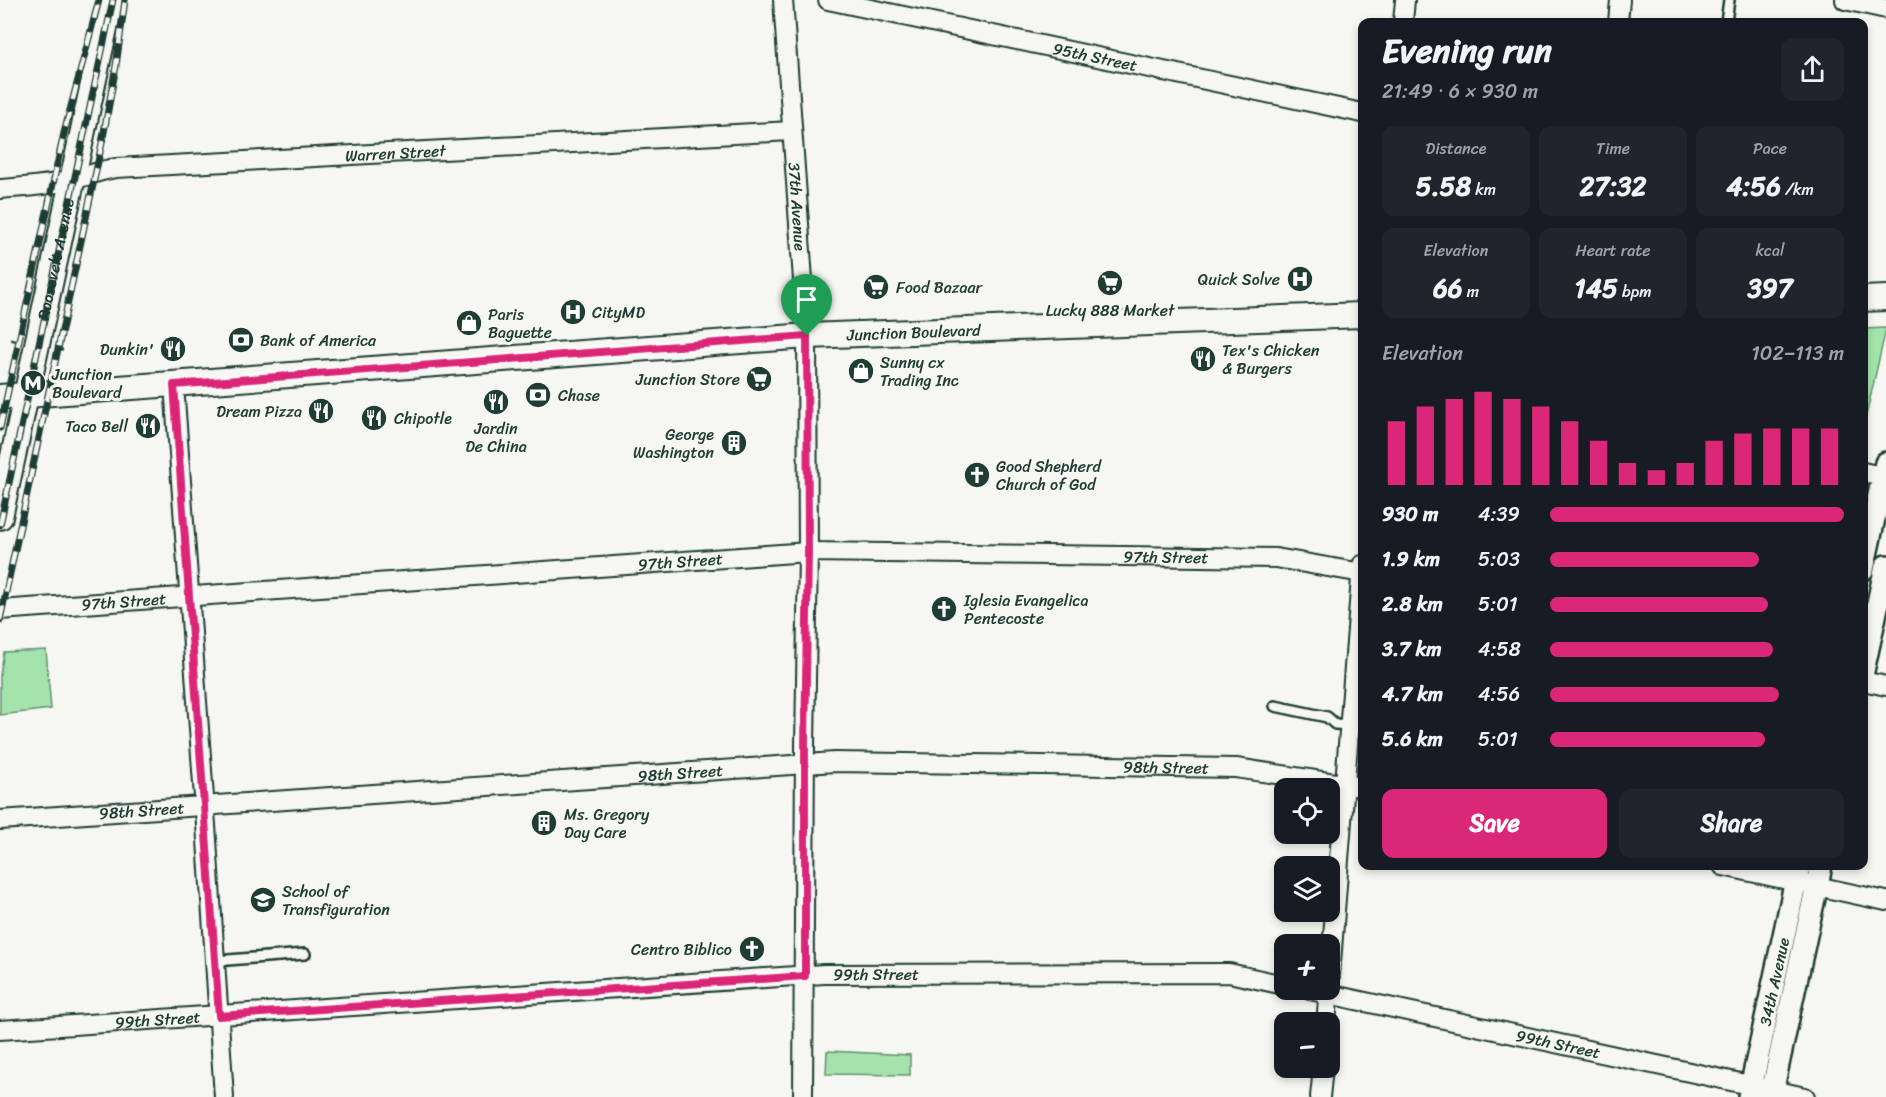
<!DOCTYPE html>
<html lang="en">
<head>
<meta charset="utf-8">
<style>
	:root { --surface:#171b24; --page:#20242c; --text:#f1f3f6; --muted:#9ea1a6; --accent:#db2777 }
	body { margin:0; font-family:Sriracha,sans-serif; background:var(--page); color:var(--text); height:100vh; display:flex; flex-direction:column; font-size:22px; white-space:nowrap }
	* { box-sizing:border-box; margin:0 }
	p { font-size:20px; color:var(--muted) }
	.icon { flex:none; width:33px; height:33px; fill:none; stroke:currentColor; stroke-width:2; stroke-linecap:round; stroke-linejoin:round }
	.map { position:relative; flex:1; overflow:hidden }
	.sheet { position:absolute; left:1358px; top:18px; width:510px; height:852px; display:flex; flex-direction:column; background:var(--surface); border-radius:12px; box-shadow:0 3px 9px #0003 }
	.sheet>* { flex:none }
	.fabs { position:absolute; left:1274px; top:778px; display:grid; gap:12px }
	.fabs a { display:grid; place-items:center; width:66px; height:66px; border-radius:12px; background:var(--surface); box-shadow:0 3px 9px #0003; font-size:30px }
	.pin { position:absolute; display:grid; place-items:center; width:51px; height:51px; color:#fff; margin:-62px -26px; border-radius:50% 50% 50% 0; rotate:-45deg; box-shadow:0 0 6px #0007 }
	.pin .icon { rotate:45deg }
	.round { display:grid; place-items:center; flex:none; width:63px; height:63px; border-radius:12px; background:var(--page) }
	.summary { display:flex; align-items:center; justify-content:space-between; height:102px; padding:0 24px }
	h1 { font-size:33px; font-weight:800; line-height:45px }
	.metrics { display:grid; grid-template-columns:repeat(3,1fr); gap:9px; height:102px; padding:6px 24px }
	.metrics div { display:grid; align-content:center; border-radius:12px; background:var(--page); text-align:center }
	.metrics b { font-size:26px; font-weight:800 }
	.metrics small { font-size:16px; font-weight:400 }
	.metrics p { font-size:16px }
	.chart { height:168px; padding:12px 24px }
	.chart p { display:flex; justify-content:space-between }
	.chart svg { width:100%; height:108px; margin-top:6px; stroke:var(--accent); stroke-width:6 }
	.cta { display:flex; gap:12px; margin-top:auto; padding:12px 24px }
	.cta a { flex:1; height:69px; border-radius:12px; background:var(--accent); color:#fff; font-size:24px; font-weight:800; line-height:69px; text-align:center }
	.cta a+a { background:var(--page); color:var(--text) }
	ul { padding:0 24px; list-style:none; font-size:20px }
	li { display:grid; grid-template-columns:96px 72px 1fr; align-items:center; height:45px }
	li i { height:15px; border-radius:8px; background:var(--accent) }
	.map>svg:first-child { display:block }
	.green { fill:#a4e4ac; stroke:#629070; stroke-width:1.5 }
	.lines { fill:none; stroke-linecap:round; stroke-linejoin:round }
	.service-casing { stroke:#1f3d34; stroke-width:14 }
	.minor-casing { stroke:#1f3d34; stroke-width:22 }
	.tertiary-casing { stroke:#1f3d34; stroke-width:26 }
	.secondary-casing { stroke:#1f3d34; stroke-width:28 }
	.path { stroke:#1f3d34; stroke-width:3; stroke-dasharray:6 4.5; stroke-linecap:butt }
	.service { stroke:#f6f6f2; stroke-width:9 }
	.minor { stroke:#f6f6f2; stroke-width:18 }
	.tertiary { stroke:#f6f6f2; stroke-width:21 }
	.secondary { stroke:#f6f6f2; stroke-width:24 }
	.rail-casing { stroke:#1f3d34; stroke-width:7 }
	.rail { stroke:#f6f6f2; stroke-width:4.5; stroke-dasharray:14; stroke-linecap:butt }
	.route-casing { stroke:#fff; stroke-width:12 }
	.route { stroke:#db2777; stroke-width:8 }
	.labels { text-anchor:middle; stroke-width:6; stroke-linejoin:round; paint-order:stroke }
	.street-label { font-size:16px; fill:#1f3d34; stroke:#f6f6f2 }
	.poi-label { font-size:16px; fill:#1f3d34; stroke:#f6f6f2; text-anchor:start }
</style>
</head>
<body>
<div class="map">
<svg width="1886" height="1097" viewBox="0 0 1886 1097">
	<rect width="100%" height="100%" fill="#f6f6f2"/>
	<filter id="ink" filterUnits="userSpaceOnUse"><feTurbulence type="fractalNoise" baseFrequency=".0167" numOctaves="2"/><feDisplacementMap in="SourceGraphic" scale="12" xChannelSelector="R" yChannelSelector="G"/><feConvolveMatrix kernelMatrix="1 2 1 2 8 2 1 2 1" color-interpolation-filters="sRGB"/></filter>
	<g filter="url(#ink)">
		<!-- green -->
		<g class="green">
			<path d="M1886,328V329L1863,429V329Z"/>
			<path d="M46,650L51,709L0,715V675L4,652Z"/>
			<path d="M827,1051L910,1055V1075L826,1074Z"/>
		</g>
		<g class="lines">
			<!-- service casing -->
			<g class="service-casing">
				<g id="service">
					<path d="M1726,22L1729,0"/>
					<path d="M1275,706L1327,717L1335,724L1350,725"/>
					<path d="M215,961L305,954"/>
				</g>
			</g>
			<!-- minor casing -->
			<g class="minor-casing">
				<g id="minor">
					<path id="s1" d="M783,0L807,336L808,552L805,746L803,1097"/>
					<path id="s2" d="M828,0L1362,113"/>
					<path d="M1845,0L1886,9"/>
					<path d="M1403,22L1405,0"/>
					<path d="M1618,22L1620,0"/>
					<path id="s3" d="M0,189C24,187 47,186 71,180C86,177 100,170 116,168L791,131"/>
					<path d="M174,385L206,825L224,1097"/>
					<path d="M1863,472L1886,477"/>
					<path id="s4" d="M0,610L808,552L1276,558L1362,573"/>
					<path d="M1863,681L1886,686"/>
					<path id="s5" d="M0,820L835,762L1236,768L1362,787"/>
					<path d="M1723,866L1886,901"/>
					<path d="M1329,988L1362,565"/>
					<path id="s6" d="M1310,990L1805,1097"/>
					<path d="M1326,1023L1329,990"/>
					<path id="s7" d="M0,1030L824,974L1229,973L1284,985"/>
					<path d="M1320,1097L1323,1068"/>
				</g>
			</g>
			<!-- tertiary casing -->
			<g class="tertiary-casing">
				<g id="tertiary">
					<path d="M1863,569L1886,463"/>
					<path d="M1863,671L1886,566"/>
					<path id="s8" d="M1749,1097L1799,866"/>
					<path d="M1771,1097L1821,866"/>
				</g>
			</g>
			<!-- secondary casing -->
			<g class="secondary-casing">
				<g id="secondary">
					<path d="M1863,299L1886,298"/>
					<path id="s9" d="M0,397L807,336L1362,315"/>
					<path id="s10" d="M0,517L111,0"/>
				</g>
			</g>
			<!-- path -->
			<g class="path">
				<path d="M10,339L18,341"/>
				<path d="M57,350H65"/>
			</g>
			<!-- service -->
			<use href="#service" class="service"/>
			<!-- minor -->
			<use href="#minor" class="minor"/>
			<!-- tertiary -->
			<use href="#tertiary" class="tertiary"/>
			<!-- secondary -->
			<use href="#secondary" class="secondary"/>
			<!-- rail casing -->
			<g class="rail-casing">
				<g id="rail">
					<path d="M0,428L64,133L99,0"/>
					<path d="M0,525L113,0"/>
					<path d="M0,620L102,143L116,66L125,0"/>
				</g>
			</g>
			<!-- rail -->
			<use href="#rail" class="rail"/>
		</g>
	</g>
	<g class="lines" filter="url(#ink)">
		<!-- route casing -->
		<g class="route-casing">
			<path id="route" d="M807,336L808,552L805,746V976L219,1016L174,385Z"/>
		</g>
		<!-- route -->
		<use href="#route" class="route"/>
	</g>
	<!-- icons -->
	<defs>
		<g id="hospital-disc" transform="scale(1.35)"><circle r="9.5" fill="#1f3d34" stroke="#f6f6f2"/><path d="M-5-5h3v3.5h4V-5h3V5h-3V1.5h-4V5h-3Z" fill="#fff"/></g>
		<g id="supermarket-disc" transform="scale(1.35)"><circle r="9.5" fill="#1f3d34" stroke="#f6f6f2"/><path d="M-6-5.5h2.5l.6 2H6L4.5 2H-2.5L-4.4-4H-6ZM-1.5 3.2a1.3 1.3 0 1 0 .1 0ZM3 3.2a1.3 1.3 0 1 0 .1 0Z" fill="#fff"/></g>
		<g id="shop-disc" transform="scale(1.35)"><circle r="9.5" fill="#1f3d34" stroke="#f6f6f2"/><path d="M-5-2.5h2.3a2.7 3.5 0 0 1 5.4 0H5L5.5 6h-11ZM-1.5-2.5h3a1.5 2.3 0 0 0-3 0Z" fill="#fff"/></g>
		<g id="bank-disc" transform="scale(1.35)"><circle r="9.5" fill="#1f3d34" stroke="#f6f6f2"/><path d="M-6-4H6V4H-6ZM0-2.3a2.3 2.3 0 1 0 0 4.6a2.3 2.3 0 1 0 0-4.6Z" fill="#fff"/></g>
		<g id="restaurant-disc" transform="scale(1.35)"><circle r="9.5" fill="#1f3d34" stroke="#f6f6f2"/><path d="M-5-6h1v4h1v-4h1v4h1v-4h1v5L-1.5 .5V6h-2V.5L-5-1ZM5-6V6H3V1.5H1.5Q1.5-4 5-6Z" fill="#fff"/></g>
		<g id="metro-disc" transform="scale(1.35)"><circle r="9.5" fill="#1f3d34" stroke="#f6f6f2"/><path d="M-5.5 5V-5H-3L0 0L3-5H5.5V5H3V-.5L0 4L-3-.5V5Z" fill="#fff"/></g>
		<g id="building-disc" transform="scale(1.35)"><circle r="9.5" fill="#1f3d34" stroke="#f6f6f2"/><path d="M-4-6H4V6H1V3H-1V6H-4ZM-2.5-4.3h1.7v1.8h-1.7ZM.8-4.3h1.7v1.8H.8ZM-2.5-1h1.7V.8h-1.7ZM.8-1h1.7V.8H.8Z" fill="#fff"/></g>
		<g id="church-disc" transform="scale(1.35)"><circle r="9.5" fill="#1f3d34" stroke="#f6f6f2"/><path d="M-1.2-6h2.4v3.5h3.3v2.4h-3.3V6h-2.4V-.1h-3.3v-2.4h3.3Z" fill="#fff"/></g>
		<g id="school-disc" transform="scale(1.35)"><circle r="9.5" fill="#1f3d34" stroke="#f6f6f2"/><path d="M0-5L7-2L0 1L-7-2ZM-4 1L0 2.5L4 1V4Q0 6-4 4Z" fill="#fff"/></g>
	</defs>
	<g fill-rule="evenodd">
		<use href="#hospital-disc" x="1300" y="279"/>
		<use href="#supermarket-disc" x="1110" y="283"/>
		<use href="#supermarket-disc" x="876" y="287"/>
		<use href="#hospital-disc" x="573" y="312"/>
		<use href="#shop-disc" x="469" y="323"/>
		<use href="#bank-disc" x="241" y="340"/>
		<use href="#restaurant-disc" x="173" y="349"/>
		<use href="#restaurant-disc" x="1203" y="359"/>
		<use href="#shop-disc" x="861" y="371"/>
		<use href="#supermarket-disc" x="759" y="379"/>
		<use href="#metro-disc" x="33" y="383"/>
		<use href="#bank-disc" x="538" y="395"/>
		<use href="#restaurant-disc" x="496" y="402"/>
		<use href="#restaurant-disc" x="321" y="411"/>
		<use href="#restaurant-disc" x="374" y="418"/>
		<use href="#restaurant-disc" x="148" y="426"/>
		<use href="#building-disc" x="734" y="443"/>
		<use href="#church-disc" x="977" y="475"/>
		<use href="#church-disc" x="944" y="609"/>
		<use href="#building-disc" x="544" y="823"/>
		<use href="#school-disc" x="263" y="900"/>
		<use href="#church-disc" x="752" y="949"/>
	</g>
	<g class="labels">
		<!-- street labels -->
		<g class="street-label">
			<text dy="6" stroke="none"><textPath href="#s2" startOffset="273">95th Street</textPath></text>
			<text dy="6" stroke="none"><textPath href="#s3" startOffset="398">Warren Street</textPath></text>
			<text dy="6" stroke="none"><textPath href="#s1" startOffset="207">37th Avenue</textPath></text>
			<text dy="6" stroke="none"><textPath href="#s10" startOffset="264">Roosevelt Avenue</textPath></text>
			<text dy="6" stroke="none"><textPath href="#s9" startOffset="916">Junction Boulevard</textPath></text>
			<text dy="6" stroke="none"><textPath href="#s4" startOffset="1168">97th Street</textPath></text>
			<text dy="6" stroke="none"><textPath href="#s4" startOffset="682">97th Street</textPath></text>
			<text dy="6" stroke="none"><textPath href="#s4" startOffset="124">97th Street</textPath></text>
			<text dy="6" stroke="none"><textPath href="#s5" startOffset="1168">98th Street</textPath></text>
			<text dy="6" stroke="none"><textPath href="#s5" startOffset="682">98th Street</textPath></text>
			<text dy="6" stroke="none"><textPath href="#s5" startOffset="142">98th Street</textPath></text>
			<text dy="6" stroke="none"><textPath href="#s7" startOffset="878">99th Street</textPath></text>
			<text dy="6" stroke="none"><textPath href="#s8" startOffset="118">34th Avenue</textPath></text>
			<text dy="6" stroke="none"><textPath href="#s7" startOffset="158">99th Street</textPath></text>
			<text dy="6" stroke="none"><textPath href="#s6" startOffset="254">99th Street</textPath></text>
		</g>
		<!-- poi labels -->
		<g class="poi-label">
			<text x="1280" y="285" text-anchor="end">Quick Solve</text>
			<text x="896" y="293">Food Bazaar</text>
			<text x="1110" y="316" text-anchor="middle">Lucky 888 Market</text>
			<text x="592" y="318">CityMD</text>
			<text x="488" y="320">Paris<tspan x="488" dy="18">Baguette</tspan></text>
			<text x="260" y="346">Bank of America</text>
			<text x="154" y="355" text-anchor="end">Dunkin'</text>
			<text x="1222" y="356">Tex's Chicken<tspan x="1222" dy="18">&amp; Burgers</tspan></text>
			<text x="880" y="368">Sunny cx<tspan x="880" dy="18">Trading Inc</tspan></text>
			<text x="52" y="380">Junction<tspan x="52" dy="18">Boulevard</tspan></text>
			<text x="740" y="385" text-anchor="end">Junction Store</text>
			<text x="558" y="401">Chase</text>
			<text x="302" y="417" text-anchor="end">Dream Pizza</text>
			<text x="394" y="424">Chipotle</text>
			<text x="128" y="432" text-anchor="end">Taco Bell</text>
			<text x="496" y="434" text-anchor="middle">Jardin<tspan x="496" dy="18">De China</tspan></text>
			<text x="714" y="440" text-anchor="end">George<tspan x="714" dy="18">Washington</tspan></text>
			<text x="996" y="472">Good Shepherd<tspan x="996" dy="18">Church of God</tspan></text>
			<text x="964" y="606">Iglesia Evangelica<tspan x="964" dy="18">Pentecoste</tspan></text>
			<text x="564" y="820">Ms. Gregory<tspan x="564" dy="18">Day Care</tspan></text>
			<text x="282" y="897">School of<tspan x="282" dy="18">Transfiguration</tspan></text>
			<text x="732" y="955" text-anchor="end">Centro Biblico</text>
		</g>
	</g>
</svg>
<div class="fabs">
<a><svg class="icon" aria-label="locate" viewBox="0 0 24 24"><circle cx="12" cy="12" r="6"/><path d="M12 2v4M12 18v4M2 12h4M18 12h4"/></svg></a>
<a><svg class="icon" aria-label="layers" viewBox="0 0 24 24"><path d="M12 4l9 5-9 5-9-5zM3 14l9 5 9-5"/></svg></a>
<a>+</a>
<a>−</a>
</div>
<div class="pin" style="left:807px;top:336px;background:#1e9e55"><svg class="icon" aria-label="arrive" viewBox="0 0 24 24"><path d="M6 21V4h12l-3 4 3 4H6"/></svg></div>
<section class="sheet">
<div class="summary"><div><h1>Evening run</h1><p>21:49 · 6 × 930 m</p></div><a class="round"><svg class="icon" aria-label="share" viewBox="0 0 24 24"><path d="M12 15V3M7 8l5-5 5 5M5 13v7h14v-7"/></svg></a></div>
<div class="metrics">
<div><p>Distance</p><b>5.58<small> km</small></b></div>
<div><p>Time</p><b>27:32</b></div>
<div><p>Pace</p><b>4:56<small> /km</small></b></div>
</div>
<div class="metrics">
<div><p>Elevation</p><b>66<small> m</small></b></div>
<div><p>Heart rate</p><b>145<small> bpm</small></b></div>
<div><p>kcal</p><b>397</b></div>
</div>
<div class="chart"><p><span>Elevation</span>102–113 m</p>
<svg viewBox="0 0 160 44" preserveAspectRatio="none"><path d="M5 44V18M15 44V12M25 44V9M35 44V6M45 44V9M55 44V12M65 44V18M75 44V26M85 44V35M95 44V38M105 44V35M115 44V26M125 44V23M135 44V21M145 44V21M155 44V21"/></svg>
</div>
<ul>
<li><b>930 m</b>4:39<i style="width:100%"></i></li>
<li><b>1.9 km</b>5:03<i style="width:71%"></i></li>
<li><b>2.8 km</b>5:01<i style="width:74%"></i></li>
<li><b>3.7 km</b>4:58<i style="width:76%"></i></li>
<li><b>4.7 km</b>4:56<i style="width:78%"></i></li>
<li><b>5.6 km</b>5:01<i style="width:73%"></i></li>
</ul>
<div class="cta"><a>Save</a><a>Share</a></div>
</section>
</div>
</body>
</html>
